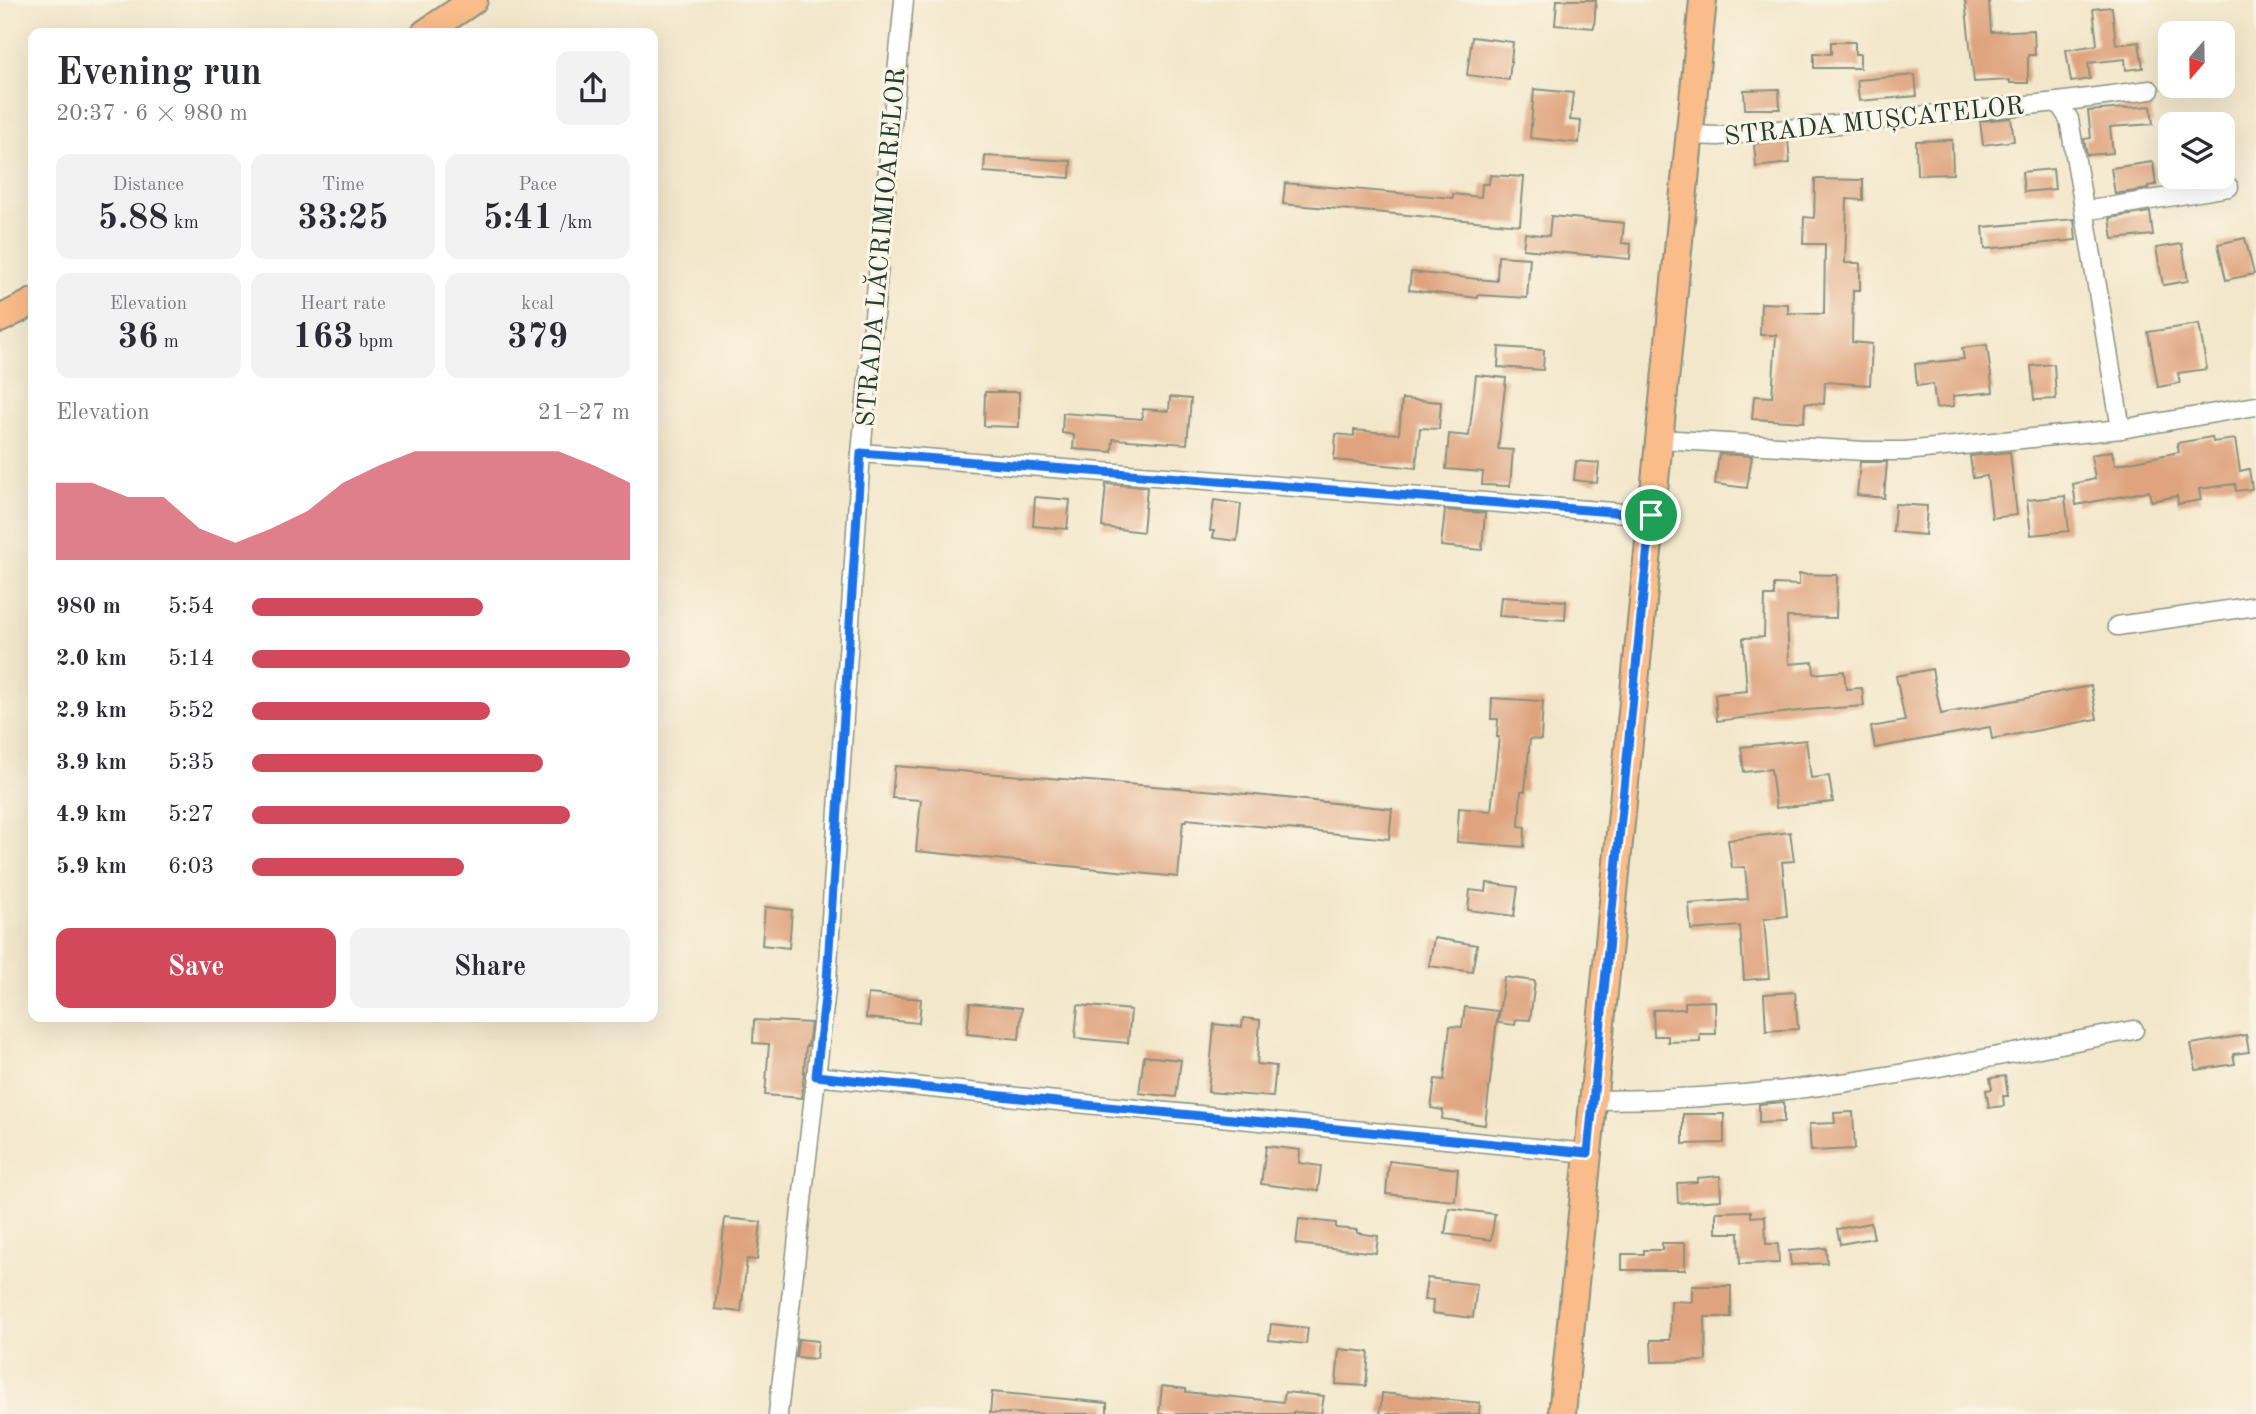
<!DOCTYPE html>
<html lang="en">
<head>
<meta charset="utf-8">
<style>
	:root { --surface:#fff; --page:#f2f2f3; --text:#2b2b33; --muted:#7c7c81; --accent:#d1495b }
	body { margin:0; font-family:"Old Standard TT",serif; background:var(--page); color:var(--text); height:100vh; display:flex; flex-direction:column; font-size:26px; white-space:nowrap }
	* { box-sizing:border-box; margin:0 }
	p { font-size:23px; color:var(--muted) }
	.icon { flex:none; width:38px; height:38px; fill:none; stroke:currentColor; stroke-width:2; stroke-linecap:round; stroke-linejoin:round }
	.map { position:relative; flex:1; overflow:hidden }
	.details { position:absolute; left:28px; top:28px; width:630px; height:994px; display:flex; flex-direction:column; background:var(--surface); border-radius:14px; box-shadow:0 7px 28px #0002 }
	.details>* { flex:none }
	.needle { width:46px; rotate:200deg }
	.buttons { position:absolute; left:2158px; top:21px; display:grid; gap:14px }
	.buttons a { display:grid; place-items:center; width:77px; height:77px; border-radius:14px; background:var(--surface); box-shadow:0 7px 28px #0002; font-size:35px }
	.pin { position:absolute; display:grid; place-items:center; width:60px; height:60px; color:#fff; margin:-30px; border:4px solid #fff; border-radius:50%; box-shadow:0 2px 7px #0007 }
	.round { display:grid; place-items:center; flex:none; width:74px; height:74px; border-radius:14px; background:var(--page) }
	.overview { display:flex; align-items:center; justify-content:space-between; height:119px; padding:0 28px }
	h1 { font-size:38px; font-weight:800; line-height:52px }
	.stats { display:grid; grid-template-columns:repeat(3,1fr); gap:10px; height:119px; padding:7px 28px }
	.stats div { display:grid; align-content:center; border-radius:14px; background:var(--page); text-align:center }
	.stats b { font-size:35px; font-weight:800 }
	.stats small { font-size:19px; font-weight:400 }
	.stats p { font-size:19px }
	.chart { height:196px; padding:14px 28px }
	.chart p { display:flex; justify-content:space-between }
	.chart svg { width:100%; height:126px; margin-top:7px; fill:var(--accent); opacity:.7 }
	.button { display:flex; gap:14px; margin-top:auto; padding:14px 28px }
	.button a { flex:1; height:80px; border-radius:14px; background:var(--accent); color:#fff; font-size:28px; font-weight:800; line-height:80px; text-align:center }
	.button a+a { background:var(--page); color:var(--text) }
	ul { padding:0 28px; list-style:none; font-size:23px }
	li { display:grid; grid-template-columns:112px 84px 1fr; align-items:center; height:52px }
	li i { height:18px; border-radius:9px; background:var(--accent) }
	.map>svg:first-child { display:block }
	.building { fill:#dfa47f }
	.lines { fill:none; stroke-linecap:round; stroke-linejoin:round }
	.street-casing { stroke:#899280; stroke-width:21 }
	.primary-casing { stroke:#899280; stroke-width:30 }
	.street { stroke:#fff; stroke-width:18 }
	.primary { stroke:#f9bc8a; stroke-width:26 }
	.route-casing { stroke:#fff; stroke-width:14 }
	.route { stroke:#1a73e8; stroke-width:9 }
	.labels { text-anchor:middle; stroke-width:6; stroke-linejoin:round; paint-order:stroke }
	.street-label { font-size:26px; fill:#1f3d34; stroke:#fcf5e5 }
</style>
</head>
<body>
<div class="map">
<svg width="2256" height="1414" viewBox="0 0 2256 1414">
	<rect width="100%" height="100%" fill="#fcf5e5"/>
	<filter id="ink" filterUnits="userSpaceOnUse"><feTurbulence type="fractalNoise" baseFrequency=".0143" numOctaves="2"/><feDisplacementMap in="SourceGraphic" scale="14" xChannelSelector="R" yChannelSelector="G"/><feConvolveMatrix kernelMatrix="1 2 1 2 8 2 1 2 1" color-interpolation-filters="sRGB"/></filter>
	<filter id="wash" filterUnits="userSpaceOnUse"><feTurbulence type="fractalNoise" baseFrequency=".00686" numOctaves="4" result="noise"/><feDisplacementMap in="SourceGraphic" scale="28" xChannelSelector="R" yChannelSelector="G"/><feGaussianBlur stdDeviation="1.57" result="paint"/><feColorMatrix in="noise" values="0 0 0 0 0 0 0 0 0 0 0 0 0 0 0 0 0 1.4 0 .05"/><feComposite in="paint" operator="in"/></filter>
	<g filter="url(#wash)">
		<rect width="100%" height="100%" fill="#f3e7cb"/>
		<g id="blocks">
			<!-- building -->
			<g class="building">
				<path d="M1557,0H1596L1594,28L1555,25Z"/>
				<path d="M1965,0H1989L1991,32L2034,30L2035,55H2028V83H2010V80L1974,82Z"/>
				<path d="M2112,7L2116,45L2139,42L2143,68L2126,70L2125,59L2088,63L2090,79L2071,82L2066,50L2097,45L2093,9Z"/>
				<path d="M1472,37L1513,42L1509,80L1467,75Z"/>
				<path d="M1831,42H1855V54H1860V68H1814V53L1831,54Z"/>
				<path d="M1915,75L1917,96L1859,101L1857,80Z"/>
				<path d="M1534,89L1573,93L1570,120L1581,121L1579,143L1530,138Z"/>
				<path d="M1779,89L1780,109H1745L1744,90Z"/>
				<path d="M2151,106L2153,124L2110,127L2113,153L2087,155L2084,139L2091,138L2088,111Z"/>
				<path d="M2011,118L2014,141L1983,145L1980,121Z"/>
				<path d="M1788,140L1790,163L1756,167L1754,144Z"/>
				<path d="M1952,140L1953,174L1917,175L1916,141Z"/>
				<path d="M985,156L1071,161L1070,178L984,172Z"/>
				<path d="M2153,162L2156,185L2148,186V189L2115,194L2111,168Z"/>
				<path d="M2053,169L2055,189L2024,192L2022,172Z"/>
				<path d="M1490,175L1524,177L1520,225L1283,204L1285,183L1453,198V194L1481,197L1482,184H1489Z"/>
				<path d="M1815,179L1863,180V200L1847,199L1845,263H1860V290H1853L1852,342L1872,344L1870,385L1825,382L1824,404L1805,403L1804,422L1752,419L1754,396L1772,397L1776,335H1760L1761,303L1788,304V313L1824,314L1825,244H1803L1804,217L1814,218Z"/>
				<path d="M2150,212L2153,235L2113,239L2110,218Z"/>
				<path d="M1551,216L1624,223L1622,243L1631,244L1630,259L1523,249L1525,233L1549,236Z"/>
				<path d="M2074,219L2076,240L1985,249L1983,227Z"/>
				<path d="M2245,238L2254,274L2226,280L2218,244Z"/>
				<path d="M2182,244L2188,281L2163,285L2156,248Z"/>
				<path d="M1498,256L1530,258L1527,298L1478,295V298L1409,290L1411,272L1497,281Z"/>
				<path d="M2199,324L2207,369L2178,373L2180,383L2158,387L2148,332Z"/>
				<path d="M1987,345L1993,392L1953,396L1954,406L1936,408L1933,384L1917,386L1915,364L1964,359L1962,348Z"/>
				<path d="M1499,347L1544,350L1543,370L1498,367Z"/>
				<path d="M2054,364L2056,399L2034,400L2031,366Z"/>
				<path d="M1476,375L1506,378L1498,449L1513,450L1510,486L1482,485L1483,472L1446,469L1449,434L1469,436Z"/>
				<path d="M985,392H1019V427L984,426Z"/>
				<path d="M1170,397L1191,399L1187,444L1113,439L1112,452L1073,449L1074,435L1062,433L1063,413L1142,419L1143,409L1169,411Z"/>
				<path d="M1402,399L1441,402L1439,429L1420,428L1416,468L1334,460L1336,434L1354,436V430L1399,434Z"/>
				<path d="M2212,437L2213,442L2235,439L2240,471L2249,469L2252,489L2236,491L2235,484L2199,489L2201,500L2178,504L2177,496L2151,501L2149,491L2076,505L2073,484L2095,479L2091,455L2112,451L2115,465L2179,452L2177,443Z"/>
				<path d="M2010,452L2017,515L1992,518L1987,476L1973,478L1970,456Z"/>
				<path d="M1719,454L1752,456L1747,488L1715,484Z"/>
				<path d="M1576,461L1599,463L1597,483L1574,480Z"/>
				<path d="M1860,462H1887L1884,498L1857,495Z"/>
				<path d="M1106,484L1147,487L1143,532L1102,527Z"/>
				<path d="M2065,496L2069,531L2031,535L2027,500Z"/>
				<path d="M1035,497L1070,500L1067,529L1033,526Z"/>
				<path d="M1214,500L1241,504L1237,541L1213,538L1214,531H1210Z"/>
				<path d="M1895,504L1927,506L1925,535L1893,532Z"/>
				<path d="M1445,510L1485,513L1482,550L1441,546Z"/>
				<path d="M1799,574L1837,575L1836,618L1787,617L1789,664L1813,662L1814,674L1844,671L1846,689L1862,688L1864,706L1807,710L1717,721L1715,694L1747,691L1743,638L1764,637L1765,596H1774V584L1799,585Z"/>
				<path d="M1501,597L1566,601L1565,620L1499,616Z"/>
				<path d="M1932,669L1941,714L2091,686L2097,719L1992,739L1990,727L1875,748L1871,727L1905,721L1896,676Z"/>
				<path d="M1492,698L1543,701L1541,740L1530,739L1525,791H1521L1519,826L1525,827L1524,847L1457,842L1459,808L1491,811L1499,737H1497L1498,719H1491Z"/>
				<path d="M1806,740L1811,778L1829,776L1833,802L1776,808L1771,769L1744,772L1741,747Z"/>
				<path d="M895,766L1217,791L1392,809L1389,839L1187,819L1186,821H1183L1178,877L916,851L921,800L892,798Z"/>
				<path d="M1790,832L1794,861L1782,862L1787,916L1764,919L1769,978L1744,980L1740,926L1691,930L1689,904L1748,899L1745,867L1732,868L1728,840Z"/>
				<path d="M1487,883L1518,887L1514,916L1468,910L1470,890L1486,892Z"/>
				<path d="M765,907L792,910L789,948L762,945Z"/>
				<path d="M1434,938L1477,945L1472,972L1429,966Z"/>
				<path d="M1504,977L1535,981L1530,1020L1516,1019L1515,1025L1498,1023Z"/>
				<path d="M1795,992L1798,1029L1766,1031L1764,994Z"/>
				<path d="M868,994L921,999L919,1023L866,1018Z"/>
				<path d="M1715,1001L1716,1034H1700V1041L1668,1042V1036H1654L1653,1010L1685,1009V1002Z"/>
				<path d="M970,1003L1022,1008L1019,1039L967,1034Z"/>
				<path d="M1078,1005L1131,1010L1128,1043L1075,1038Z"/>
				<path d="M1465,1007L1498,1011L1485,1125L1442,1119L1443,1110L1431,1108L1435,1079L1444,1080L1450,1026L1462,1027Z"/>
				<path d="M1243,1018L1260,1020L1257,1064L1276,1066L1273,1097L1208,1092L1214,1024L1242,1027Z"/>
				<path d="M754,1020L811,1023L808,1046H806L802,1098L765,1095L769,1044L753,1043Z"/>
				<path d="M2246,1035L2249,1052L2233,1054L2235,1064L2196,1070L2191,1044Z"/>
				<path d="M1144,1056L1181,1060L1176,1097L1139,1093Z"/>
				<path d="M2005,1076L2008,1096H2003L2004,1106L1989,1108L1986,1090L1992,1089L1990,1078Z"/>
				<path d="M1784,1102V1122L1759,1123V1104Z"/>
				<path d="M1853,1112L1855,1149L1811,1151L1809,1124L1835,1123L1834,1113Z"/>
				<path d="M1683,1114H1724V1143L1683,1144Z"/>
				<path d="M1266,1146L1300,1150L1299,1163L1321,1166L1318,1191L1261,1184Z"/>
				<path d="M1389,1161L1458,1169L1455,1201L1386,1194Z"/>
				<path d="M1720,1176L1721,1200L1678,1203L1677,1183L1697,1182V1178Z"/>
				<path d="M1449,1208L1495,1214L1491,1240L1445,1234Z"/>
				<path d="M1751,1211V1217L1765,1216L1766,1244H1778L1779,1263L1740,1264L1739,1233H1716V1212Z"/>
				<path d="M725,1218L761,1222L757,1260L747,1259L741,1312L715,1309Z"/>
				<path d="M1299,1219L1336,1223V1228L1357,1230V1233L1378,1236L1376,1253L1296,1244Z"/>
				<path d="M1871,1223L1874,1238L1840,1244L1837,1229Z"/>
				<path d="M1662,1243H1685V1270H1622V1254H1644V1250H1662Z"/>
				<path d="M1826,1248L1827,1263L1791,1265L1789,1251Z"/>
				<path d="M1427,1278L1477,1284L1473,1318L1432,1313L1433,1300H1424Z"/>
				<path d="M1692,1286H1731V1317H1705L1706,1361L1652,1362L1651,1340H1670L1671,1301L1692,1302Z"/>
				<path d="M1271,1324L1308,1328L1306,1344L1269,1340Z"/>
				<path d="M798,1339L818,1341L816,1359L796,1357Z"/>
				<path d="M1339,1349L1369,1352L1366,1386L1336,1384Z"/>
				<path d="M1162,1386L1186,1389V1392L1283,1402L1285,1392L1324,1396L1321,1414L1293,1412V1414H1159Z"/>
				<path d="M992,1392L1107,1403V1414L990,1413Z"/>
				<path d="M1382,1393L1480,1403L1479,1414H1380Z"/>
			</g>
		</g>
	</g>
	<g filter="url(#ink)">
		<use href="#blocks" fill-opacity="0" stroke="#899280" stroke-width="2"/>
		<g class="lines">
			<!-- street casing -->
			<g class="street-casing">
				<g id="street">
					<path d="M2058,102L2069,119L2121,429"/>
					<path d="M1690,135L1718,136L2058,102L2150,90"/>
					<path d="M2084,211L2229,187"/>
					<path d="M1659,439L1865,451H1905L2121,429L2256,406"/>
					<path d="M861,453L1651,515"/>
					<path d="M2117,626L2256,606"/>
					<path d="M815,1076L1076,1103L1588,1153"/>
					<path d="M1593,1100C1676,1100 1760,1095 1842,1083C1939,1069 2037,1048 2134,1030"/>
					<path d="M778,1414L827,980L861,453L904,0"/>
				</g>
			</g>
			<!-- primary casing -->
			<g class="primary-casing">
				<g id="primary">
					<path d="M425,33L474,0"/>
					<path d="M0,319L33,302"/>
					<path d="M1562,1414L1703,0"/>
				</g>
			</g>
			<!-- street -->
			<use href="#street" class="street"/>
			<!-- primary -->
			<use href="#primary" class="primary"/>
		</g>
	</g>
	<g class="lines" filter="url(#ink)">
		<!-- route casing -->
		<g class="route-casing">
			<path id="route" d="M861,453L1651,515L1588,1153L1076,1104L816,1076L827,980Z"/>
		</g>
		<!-- route -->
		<use href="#route" class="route"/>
	</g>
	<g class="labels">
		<!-- street labels -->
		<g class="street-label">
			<text transform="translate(1874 120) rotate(-6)" y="9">STRADA MUȘCATELOR</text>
			<text transform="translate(880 247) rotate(-85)" y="9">STRADA LĂCRIMIOARELOR</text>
		</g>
	</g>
</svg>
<div class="buttons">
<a><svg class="needle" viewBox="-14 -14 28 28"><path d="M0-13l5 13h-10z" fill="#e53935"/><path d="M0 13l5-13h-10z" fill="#7c7c81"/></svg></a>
<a><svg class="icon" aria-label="layers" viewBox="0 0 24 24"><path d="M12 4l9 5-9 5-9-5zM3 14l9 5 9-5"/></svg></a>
</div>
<div class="pin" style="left:1651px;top:515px;background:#1e9e55"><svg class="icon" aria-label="arrive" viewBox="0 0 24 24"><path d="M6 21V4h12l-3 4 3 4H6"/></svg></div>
<section class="details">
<div class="overview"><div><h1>Evening run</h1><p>20:37 · 6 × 980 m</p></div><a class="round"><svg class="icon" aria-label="share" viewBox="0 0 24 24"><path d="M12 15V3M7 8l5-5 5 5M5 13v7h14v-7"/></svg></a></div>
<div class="stats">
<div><p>Distance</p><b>5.88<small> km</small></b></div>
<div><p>Time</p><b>33:25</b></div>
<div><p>Pace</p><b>5:41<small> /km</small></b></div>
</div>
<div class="stats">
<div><p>Elevation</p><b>36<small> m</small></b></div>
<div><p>Heart rate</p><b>163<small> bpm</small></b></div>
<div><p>kcal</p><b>379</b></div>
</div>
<div class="chart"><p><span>Elevation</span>21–27 m</p>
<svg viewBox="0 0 160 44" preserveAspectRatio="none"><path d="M0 44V17L10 17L20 22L30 22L40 33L50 38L60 33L70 27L80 17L90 11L100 6L110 6L120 6L130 6L140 6L150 11L160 17V44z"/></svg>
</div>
<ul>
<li><b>980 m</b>5:54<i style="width:61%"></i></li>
<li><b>2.0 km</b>5:14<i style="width:100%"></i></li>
<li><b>2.9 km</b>5:52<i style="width:63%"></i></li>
<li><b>3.9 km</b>5:35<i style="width:77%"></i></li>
<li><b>4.9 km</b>5:27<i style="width:84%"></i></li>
<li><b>5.9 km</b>6:03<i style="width:56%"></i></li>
</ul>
<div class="button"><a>Save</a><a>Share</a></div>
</section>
</div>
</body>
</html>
